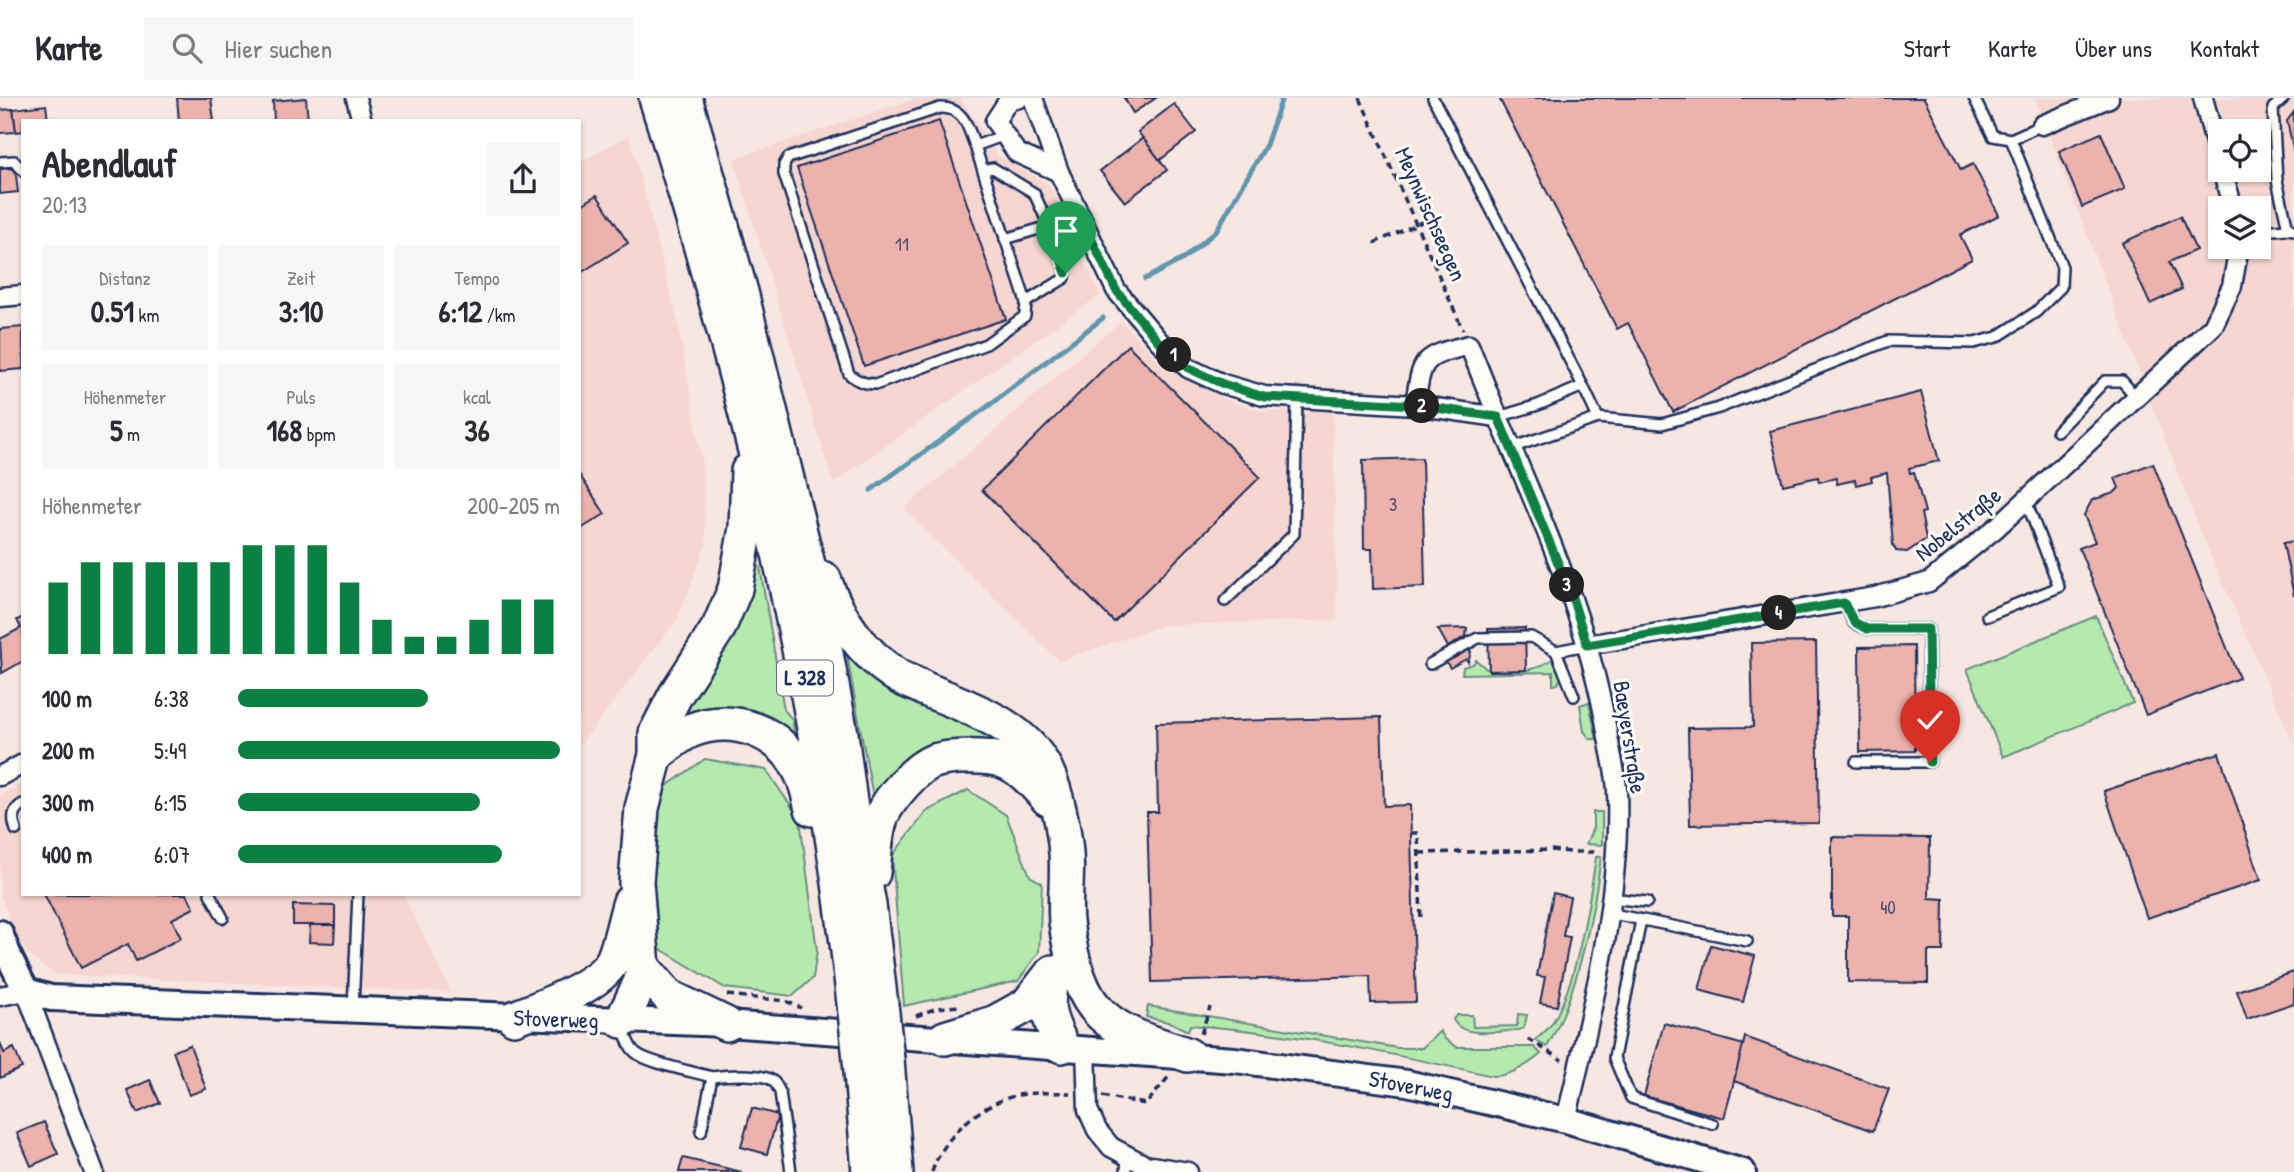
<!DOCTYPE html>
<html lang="de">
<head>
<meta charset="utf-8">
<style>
	:root { --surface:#fff; --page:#f7f7f7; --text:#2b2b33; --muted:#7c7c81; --line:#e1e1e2; --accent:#0b8043 }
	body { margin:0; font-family:"Patrick Hand",sans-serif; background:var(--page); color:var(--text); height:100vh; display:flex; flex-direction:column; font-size:26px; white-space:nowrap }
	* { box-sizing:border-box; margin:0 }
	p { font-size:23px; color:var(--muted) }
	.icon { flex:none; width:38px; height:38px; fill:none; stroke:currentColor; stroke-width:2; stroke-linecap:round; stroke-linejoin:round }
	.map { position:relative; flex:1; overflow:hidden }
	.details { position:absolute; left:21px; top:21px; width:560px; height:777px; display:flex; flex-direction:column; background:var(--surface); border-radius:0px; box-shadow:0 2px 5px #0004 }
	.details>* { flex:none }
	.tools { position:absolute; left:2208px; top:21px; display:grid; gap:14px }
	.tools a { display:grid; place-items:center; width:63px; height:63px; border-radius:0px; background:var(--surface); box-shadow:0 2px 5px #0004; font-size:35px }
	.pin { position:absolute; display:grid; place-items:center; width:60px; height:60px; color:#fff; margin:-72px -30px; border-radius:50% 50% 50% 0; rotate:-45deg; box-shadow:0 0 7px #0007 }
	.pin .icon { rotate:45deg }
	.km { position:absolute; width:35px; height:35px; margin:-18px; border-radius:50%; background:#222; color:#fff; font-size:19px; line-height:35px; text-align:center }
	.round { display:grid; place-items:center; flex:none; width:74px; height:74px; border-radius:0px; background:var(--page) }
	.summary { display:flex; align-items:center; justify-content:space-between; height:119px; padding:0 21px }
	h1 { font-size:38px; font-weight:700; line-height:52px }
	.figures { display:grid; grid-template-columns:repeat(3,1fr); gap:10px; height:119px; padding:7px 21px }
	.figures div { display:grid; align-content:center; border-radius:0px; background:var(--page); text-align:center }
	.figures b { font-size:30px; font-weight:700 }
	.figures small { font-size:19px; font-weight:400 }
	.figures p { font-size:19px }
	.chart { height:196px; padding:14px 21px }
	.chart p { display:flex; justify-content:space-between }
	.chart svg { width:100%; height:126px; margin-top:7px; stroke:var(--accent); stroke-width:6 }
	ul { padding:0 21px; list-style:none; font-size:23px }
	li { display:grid; grid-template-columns:112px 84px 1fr; align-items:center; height:52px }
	li i { height:18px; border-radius:9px; background:var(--accent) }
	header { display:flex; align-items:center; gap:42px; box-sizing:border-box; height:98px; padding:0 35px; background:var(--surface); border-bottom:2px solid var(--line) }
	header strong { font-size:33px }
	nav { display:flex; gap:38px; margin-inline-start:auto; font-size:24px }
	.search { width:490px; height:63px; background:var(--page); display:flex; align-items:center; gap:18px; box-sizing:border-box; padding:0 24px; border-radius:0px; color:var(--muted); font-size:26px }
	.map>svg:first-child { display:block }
	.built { fill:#f5d6d0; fill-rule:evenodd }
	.green { fill:#b4ebad; stroke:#688d86; stroke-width:2 }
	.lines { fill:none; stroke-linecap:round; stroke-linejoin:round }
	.stream { stroke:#5e96b0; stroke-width:5 }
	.building { fill:#edb2ac; stroke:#1b2f5e; stroke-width:2 }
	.lane-casing { stroke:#1b2f5e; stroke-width:14 }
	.street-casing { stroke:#1b2f5e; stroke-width:23 }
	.secondary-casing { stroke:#1b2f5e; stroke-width:30 }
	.highway-casing { stroke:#1b2f5e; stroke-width:38 }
	.path { stroke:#1b2f5e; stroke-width:3.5; stroke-dasharray:7 5; stroke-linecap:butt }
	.lane { stroke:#fdfcf7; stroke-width:9 }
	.street { stroke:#fdfcf7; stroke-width:18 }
	.secondary { stroke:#fdfcf7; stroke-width:24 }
	.highway { stroke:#fdfcf7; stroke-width:33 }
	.highway-bridge-casing { stroke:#1b2f5e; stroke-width:38; stroke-linecap:butt }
	.highway-bridge { stroke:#fdfcf7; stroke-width:33 }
	.route-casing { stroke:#fff; stroke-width:14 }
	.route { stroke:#0b8043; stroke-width:9 }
	.labels { text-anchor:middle; stroke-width:6; stroke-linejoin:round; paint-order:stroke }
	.number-label { font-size:19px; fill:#505072 }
	.shield { fill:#fdfcf7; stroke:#5f6c8c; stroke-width:2 }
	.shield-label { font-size:21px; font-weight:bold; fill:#1b2f5e }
	.street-label { font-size:23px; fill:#1b2f5e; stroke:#fdfcf7 }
</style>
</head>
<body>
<header>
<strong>Karte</strong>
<div class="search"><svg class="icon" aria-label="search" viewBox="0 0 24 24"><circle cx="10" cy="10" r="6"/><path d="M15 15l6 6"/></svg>Hier suchen</div>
<nav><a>Start</a><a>Karte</a><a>Über uns</a><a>Kontakt</a></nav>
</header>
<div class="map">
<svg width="2294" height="1074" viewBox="0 0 2294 1074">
	<rect width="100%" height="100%" fill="#f8e6e0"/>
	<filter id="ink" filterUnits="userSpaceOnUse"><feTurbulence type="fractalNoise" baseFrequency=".0143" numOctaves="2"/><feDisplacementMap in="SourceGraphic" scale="14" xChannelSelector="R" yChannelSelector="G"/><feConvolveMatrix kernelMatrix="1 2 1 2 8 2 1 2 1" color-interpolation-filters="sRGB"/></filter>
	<g filter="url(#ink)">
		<!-- built -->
		<g class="built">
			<path d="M918,0H960L998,58L1049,87L1100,197L833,385L734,61Z"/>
			<path d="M2035,0H2294V646L2200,433ZM2221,33H2259V72H2221ZM2221,110H2259V149H2221Z"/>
			<path d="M629,37L678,225L702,365L706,445L678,520L579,648V65Z"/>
			<path d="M1121,223L1154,258L1185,280L1226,302L1261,313H1333L1337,522L1164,527L1059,563L904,411Z"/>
			<path d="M23,685V796H403L451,894L57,877L34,862L16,839L0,796V697Z"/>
		</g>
		<!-- green -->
		<g class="green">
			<path d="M752,463L760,469L784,612L792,621L796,644L678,630Z"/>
			<path d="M2096,518L2133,605L2003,659L1967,571Z"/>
			<path d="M845,547L920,597L1033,664L970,648L875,710Z"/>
			<path d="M1554,560L1561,578L1558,586L1553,587V574L1462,576L1463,569L1473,566L1476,562L1489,573C1517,572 1530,577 1554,560Z"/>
			<path d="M1589,604L1597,641H1590L1584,633L1580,607Z"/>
			<path d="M705,661L766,672L800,721L817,853L813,880L793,898L725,890L649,844L658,694Z"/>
			<path d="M968,692L1006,717L1030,778L1042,785L1039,854L1018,883L904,908L892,758L927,713Z"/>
			<path d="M1593,714H1602V747L1586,746L1593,730Z"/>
			<path d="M1596,759H1601C1594,815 1576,901 1547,949L1535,942C1542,936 1550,931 1554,922C1577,883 1589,805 1596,759Z"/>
			<path d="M1148,908L1398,950H1422L1440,933L1445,941L1457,949H1534L1541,956C1528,967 1510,978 1493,978C1393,956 1291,934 1190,927L1188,933L1172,925L1146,919Z"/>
			<path d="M1518,916L1527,917L1524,930L1519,932C1501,933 1460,941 1453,921L1457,917H1472L1473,929L1517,928Z"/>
		</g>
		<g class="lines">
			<!-- stream -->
			<g class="stream">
				<path d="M1145,181L1183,161L1216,133L1266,47L1282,0"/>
				<path d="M871,392L987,309L1103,220"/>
			</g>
		</g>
		<!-- building -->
		<g class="building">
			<path d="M177,0H211L214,23H179Z"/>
			<path d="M306,0L308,23H274L273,3Z"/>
			<path d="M1124,0H1156L1133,15Z"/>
			<path d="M1499,0H1924L1961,72L1973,66L1999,117L1960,137L1972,161L1673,314L1628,225L1617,231Z"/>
			<path d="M1174,6L1196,34L1160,62L1138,34Z"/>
			<path d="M46,7L48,23H23V33L16,34L13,11Z"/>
			<path d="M13,11L16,34L0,35V12Z"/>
			<path d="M2294,14V54L2287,23Z"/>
			<path d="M939,23L1006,221L864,268L797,70Z"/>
			<path d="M2101,35L2125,91L2082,109L2059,53Z"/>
			<path d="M1143,40L1167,72L1125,104L1100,73Z"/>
			<path d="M15,70L18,94L0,96V71Z"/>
			<path d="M597,97L628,145L579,176V109Z"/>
			<path d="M2180,118L2196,152L2169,164L2182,191L2150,206L2122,145Z"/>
			<path d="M23,229V271L0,273V231Z"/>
			<path d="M1128,247L1260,379L1114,524L982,392Z"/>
			<path d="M1921,294L1939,363L1909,370L1910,375L1914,374L1925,414L1921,415L1926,441L1907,454L1896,453L1893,447L1887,375L1871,379L1872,383L1856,387L1855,382L1837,386L1836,380L1819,384L1818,379L1783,387L1770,333Z"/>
			<path d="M1422,360L1425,489L1373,491L1372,451H1364L1363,362Z"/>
			<path d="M2153,365L2239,580L2146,617L2079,450L2095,444L2084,417L2092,402L2114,395L2119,390L2115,380Z"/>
			<path d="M579,376L605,416L579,432Z"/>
			<path d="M2294,443V498L2283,445Z"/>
			<path d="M23,519V563L2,575L0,541L21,530L17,522Z"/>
			<path d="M1467,530L1466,538L1448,549L1438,531Z"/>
			<path d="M1525,530L1526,572L1489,573L1488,531Z"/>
			<path d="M1816,544L1819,725L1690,727L1688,630L1753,629L1751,545Z"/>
			<path d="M1914,548L1915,653L1860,654L1859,549Z"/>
			<path d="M1465,550L1471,554L1468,564L1466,561L1450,570L1445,562Z"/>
			<path d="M1381,619L1384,708L1410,707L1416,904L1371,905L1370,878L1152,884L1147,714H1158L1156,625Z"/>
			<path d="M2219,655L2261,782L2147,820L2104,693Z"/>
			<path d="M1832,739L1930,740L1929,800L1944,801L1943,853H1928V885L1848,884V818H1832Z"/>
			<path d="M1553,795L1570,799L1563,838L1570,839L1557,908L1540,905L1545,879L1537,878Z"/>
			<path d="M44,796H187L194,810L172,821L181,840L136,863L128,846L81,870Z"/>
			<path d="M293,807L335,808V827H293Z"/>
			<path d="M310,827H335L334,845L309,844Z"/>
			<path d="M1711,847L1755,858L1743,904L1699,892Z"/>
			<path d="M2294,874V905L2247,921L2237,893Z"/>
			<path d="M1664,925L1744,947L1724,1020L1644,998Z"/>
			<path d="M1745,939L1889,991L1873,1033L1734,983Z"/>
			<path d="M0,944L4,955L14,950L22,970L0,980Z"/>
			<path d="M190,947L206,991L189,997L173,953Z"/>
			<path d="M150,982L160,1005L137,1015L127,992Z"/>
			<path d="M752,1010L778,1017L767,1056L741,1049Z"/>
			<path d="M44,1024L58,1056L31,1068L17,1035Z"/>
			<path d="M683,1060L742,1074H679Z"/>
		</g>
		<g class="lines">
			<!-- lane casing -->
			<g class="lane-casing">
				<g id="lane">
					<path d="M1433,0L1583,288L1598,320L1662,326L1719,310L1888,243L1974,245L1997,239L2036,214L2061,189L2062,169L2011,41L1993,38L1974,0"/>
					<path d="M2284,0L2273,10L2277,82L2288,131L2294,132"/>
					<path d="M2011,41L2042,27"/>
					<path d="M975,48C968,29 964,9 940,10L788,60L784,67V76L849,276C858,284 866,286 878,286L986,246L1025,218L1026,204L975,48L1005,37"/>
					<path d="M0,64L14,63L23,73"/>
					<path d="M983,72L993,70L1034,95L1049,128L1066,175L1065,180L1026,204"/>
					<path d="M2259,133L2288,131"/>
					<path d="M1005,141L1049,128L1057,120L1078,113"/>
					<path d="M1498,319L1538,307L1583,288"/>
					<path d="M2057,333L2105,283H2122L2137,300"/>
					<path d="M1511,350L1598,320"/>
					<path d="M1225,503L1294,436L1297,300"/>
					<path d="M1844,504L1854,525L1867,531H1928L1930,664H1856"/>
					<path d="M1987,518L2059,489L2026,403"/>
					<path d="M1556,553L1587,547"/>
					<path d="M1430,566L1478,540L1531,539L1556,553L1574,598"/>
					<path d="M16,732C12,720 12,712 23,706"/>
					<path d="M210,796L223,820"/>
					<path d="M1610,800L1647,804"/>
					<path d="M1608,815L1747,843"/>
					<path d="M1641,822L1614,960L1631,1000L1713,1026"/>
					<path d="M353,910L358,796"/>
					<path d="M623,928C626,937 628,948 635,954C646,965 695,974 712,979L701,1034"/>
					<path d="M712,979C725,977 765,974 774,984C777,987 778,991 780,994L791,1074"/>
					<path d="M1126,1074L1127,1057"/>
				</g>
			</g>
			<!-- street casing -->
			<g class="street-casing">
				<g id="street">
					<path d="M356,0L362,23"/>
					<path d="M1019,0L1008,3L995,23L1017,55L1059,74"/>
					<path d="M1033,0L1059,74L1116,192L1159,243L1188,270L1223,286L1264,298L1415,307L1498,319C1543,422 1590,528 1608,639C1611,657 1616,675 1617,692C1621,804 1591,914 1566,1022"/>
					<path d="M2203,0L2221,66"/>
					<path d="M2042,27L2109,0"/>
					<path d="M2222,72L2233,110"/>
					<path d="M0,199L23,197"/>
					<path d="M1415,307C1422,259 1422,259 1469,247L1498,319"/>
					<path d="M1587,547L1875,499L1929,484L1996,430L2213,228L2232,188L2239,149"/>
					<path d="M0,678L23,666"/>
					<path d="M0,898L26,893L94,1074"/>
					<path d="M1086,950L1088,1012L1097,1032L1111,1049L1145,1067L1188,1074"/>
				</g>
			</g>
			<!-- secondary casing -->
			<g class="secondary-casing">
				<path id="secondary" d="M0,835L10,861L26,893L51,900L726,926L1235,962L1407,985L1566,1022L1743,1074"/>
			</g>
			<!-- highway casing -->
			<g class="highway-casing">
				<g id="highway">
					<path d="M656,0C750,298 822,603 855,914"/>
					<path d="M685,0L741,194L814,491L841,636L850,704L869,807L882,915"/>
					<path d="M824,481C837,519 862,555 896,577C905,583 916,586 925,591C969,610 1023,626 1046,672C1057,695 1064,731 1066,755C1068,778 1064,802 1066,824C1070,855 1079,896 1102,917C1125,939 1159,946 1188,957"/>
					<path d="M656,657C667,649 679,637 692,632C733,616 782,633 801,675C807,686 809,700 812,711"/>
					<path d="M873,775C875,756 875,735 882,717C890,700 915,670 934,663C950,658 987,657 1003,663C1021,669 1036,688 1048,701"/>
					<path d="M643,869L668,898L726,926"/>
					<path d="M1053,874C1045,910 1046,915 1062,948"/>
					<path d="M514,920C540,910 600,888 613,862C621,844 624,822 630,804"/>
					<path d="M622,923L641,883L643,869L636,784L642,710L656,657V635L676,596L719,529L735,491L746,430L748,373"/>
					<path d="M945,940L994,925L1027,907L1052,875"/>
					<path d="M860,961L869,1074"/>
					<path d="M887,962L896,1074"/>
				</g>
			</g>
			<!-- path -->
			<g class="path">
				<path d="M1360,0L1463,232"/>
				<path d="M1374,145L1431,120"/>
				<path d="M1411,735H1418L1421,823"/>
				<path d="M1419,755L1552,752L1570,754H1599"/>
				<path d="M727,897L786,903L801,910"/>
				<path d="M916,918L937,910L959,908"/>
				<path d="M1201,936L1210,909"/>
				<path d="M1528,941L1562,962"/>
				<path d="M1102,998L1146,1006L1171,976"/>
				<path d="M932,1074C944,1036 985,1001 1025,996C1040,994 1055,995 1070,995"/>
			</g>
			<!-- lane -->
			<use href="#lane" class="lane"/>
			<!-- street -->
			<use href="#street" class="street"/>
			<!-- secondary -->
			<use href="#secondary" class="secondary"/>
			<!-- highway -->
			<use href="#highway" class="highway"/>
			<!-- highway-bridge casing -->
			<g class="highway-bridge-casing">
				<g id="highway-bridge">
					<path d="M855,914L860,961"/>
					<path d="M882,915L887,962"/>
				</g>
			</g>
			<!-- highway-bridge -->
			<use href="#highway-bridge" class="highway-bridge"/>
		</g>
	</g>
	<g class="lines" filter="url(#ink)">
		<!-- route casing -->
		<g class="route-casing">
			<path id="route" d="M1066,175L1049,128L1057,120L1078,113L1116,192L1158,243L1188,270L1223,286L1264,299L1415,307L1498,319L1572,499L1587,547L1844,505L1854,524L1867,531H1928L1930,664"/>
		</g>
		<!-- route -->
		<use href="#route" class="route"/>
	</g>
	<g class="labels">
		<!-- number labels -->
		<g class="number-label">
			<text x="902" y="153">11</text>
			<text x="1393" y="413">3</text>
			<text x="1888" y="816">40</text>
		</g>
		<!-- shield labels -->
		<rect class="shield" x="777" y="562.5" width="56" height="35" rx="5"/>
		<g class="shield-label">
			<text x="805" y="587">L 328</text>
		</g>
		<!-- street labels -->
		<g class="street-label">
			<text transform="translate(1431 116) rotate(66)" y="8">Meynwischseegen</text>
			<text transform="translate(1958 426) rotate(-39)" y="8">Nobelstraße</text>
			<text transform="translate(1630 639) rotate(81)" y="8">Baeyerstraße</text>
			<text transform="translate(556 921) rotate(2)" y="8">Stoverweg</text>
			<text transform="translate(1411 988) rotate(11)" y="8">Stoverweg</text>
		</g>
	</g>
</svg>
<div class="tools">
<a><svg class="icon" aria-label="locate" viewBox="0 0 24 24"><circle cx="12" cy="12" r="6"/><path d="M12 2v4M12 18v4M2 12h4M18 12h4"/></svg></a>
<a><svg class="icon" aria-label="layers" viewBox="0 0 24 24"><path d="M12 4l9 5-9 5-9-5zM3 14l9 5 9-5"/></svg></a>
</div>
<div class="pin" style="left:1066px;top:175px;background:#1e9e55"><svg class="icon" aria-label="arrive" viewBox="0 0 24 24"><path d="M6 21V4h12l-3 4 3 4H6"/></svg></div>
<div class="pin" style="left:1930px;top:664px;background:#d93025"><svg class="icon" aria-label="check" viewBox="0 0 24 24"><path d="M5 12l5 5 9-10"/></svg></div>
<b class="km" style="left:1174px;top:257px">1</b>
<b class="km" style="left:1422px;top:308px">2</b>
<b class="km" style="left:1567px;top:487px">3</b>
<b class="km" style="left:1779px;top:515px">4</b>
<section class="details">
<div class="summary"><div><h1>Abendlauf</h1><p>20:13</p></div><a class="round"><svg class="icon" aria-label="share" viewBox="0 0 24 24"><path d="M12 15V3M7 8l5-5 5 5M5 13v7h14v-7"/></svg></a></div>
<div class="figures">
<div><p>Distanz</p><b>0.51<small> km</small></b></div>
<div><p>Zeit</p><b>3:10</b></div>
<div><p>Tempo</p><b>6:12<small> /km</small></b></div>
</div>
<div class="figures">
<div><p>Höhenmeter</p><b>5<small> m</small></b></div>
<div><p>Puls</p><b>168<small> bpm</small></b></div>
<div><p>kcal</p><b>36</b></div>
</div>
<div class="chart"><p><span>Höhenmeter</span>200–205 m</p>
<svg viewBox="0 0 160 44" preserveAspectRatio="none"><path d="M5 44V19M15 44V12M25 44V12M35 44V12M45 44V12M55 44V12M65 44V6M75 44V6M85 44V6M95 44V19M105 44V32M115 44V38M125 44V38M135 44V32M145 44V25M155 44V25"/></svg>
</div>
<ul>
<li><b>100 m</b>6:38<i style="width:59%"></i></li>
<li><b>200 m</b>5:49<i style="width:100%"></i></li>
<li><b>300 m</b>6:15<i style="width:75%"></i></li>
<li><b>400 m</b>6:07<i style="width:82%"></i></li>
</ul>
</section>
</div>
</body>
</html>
